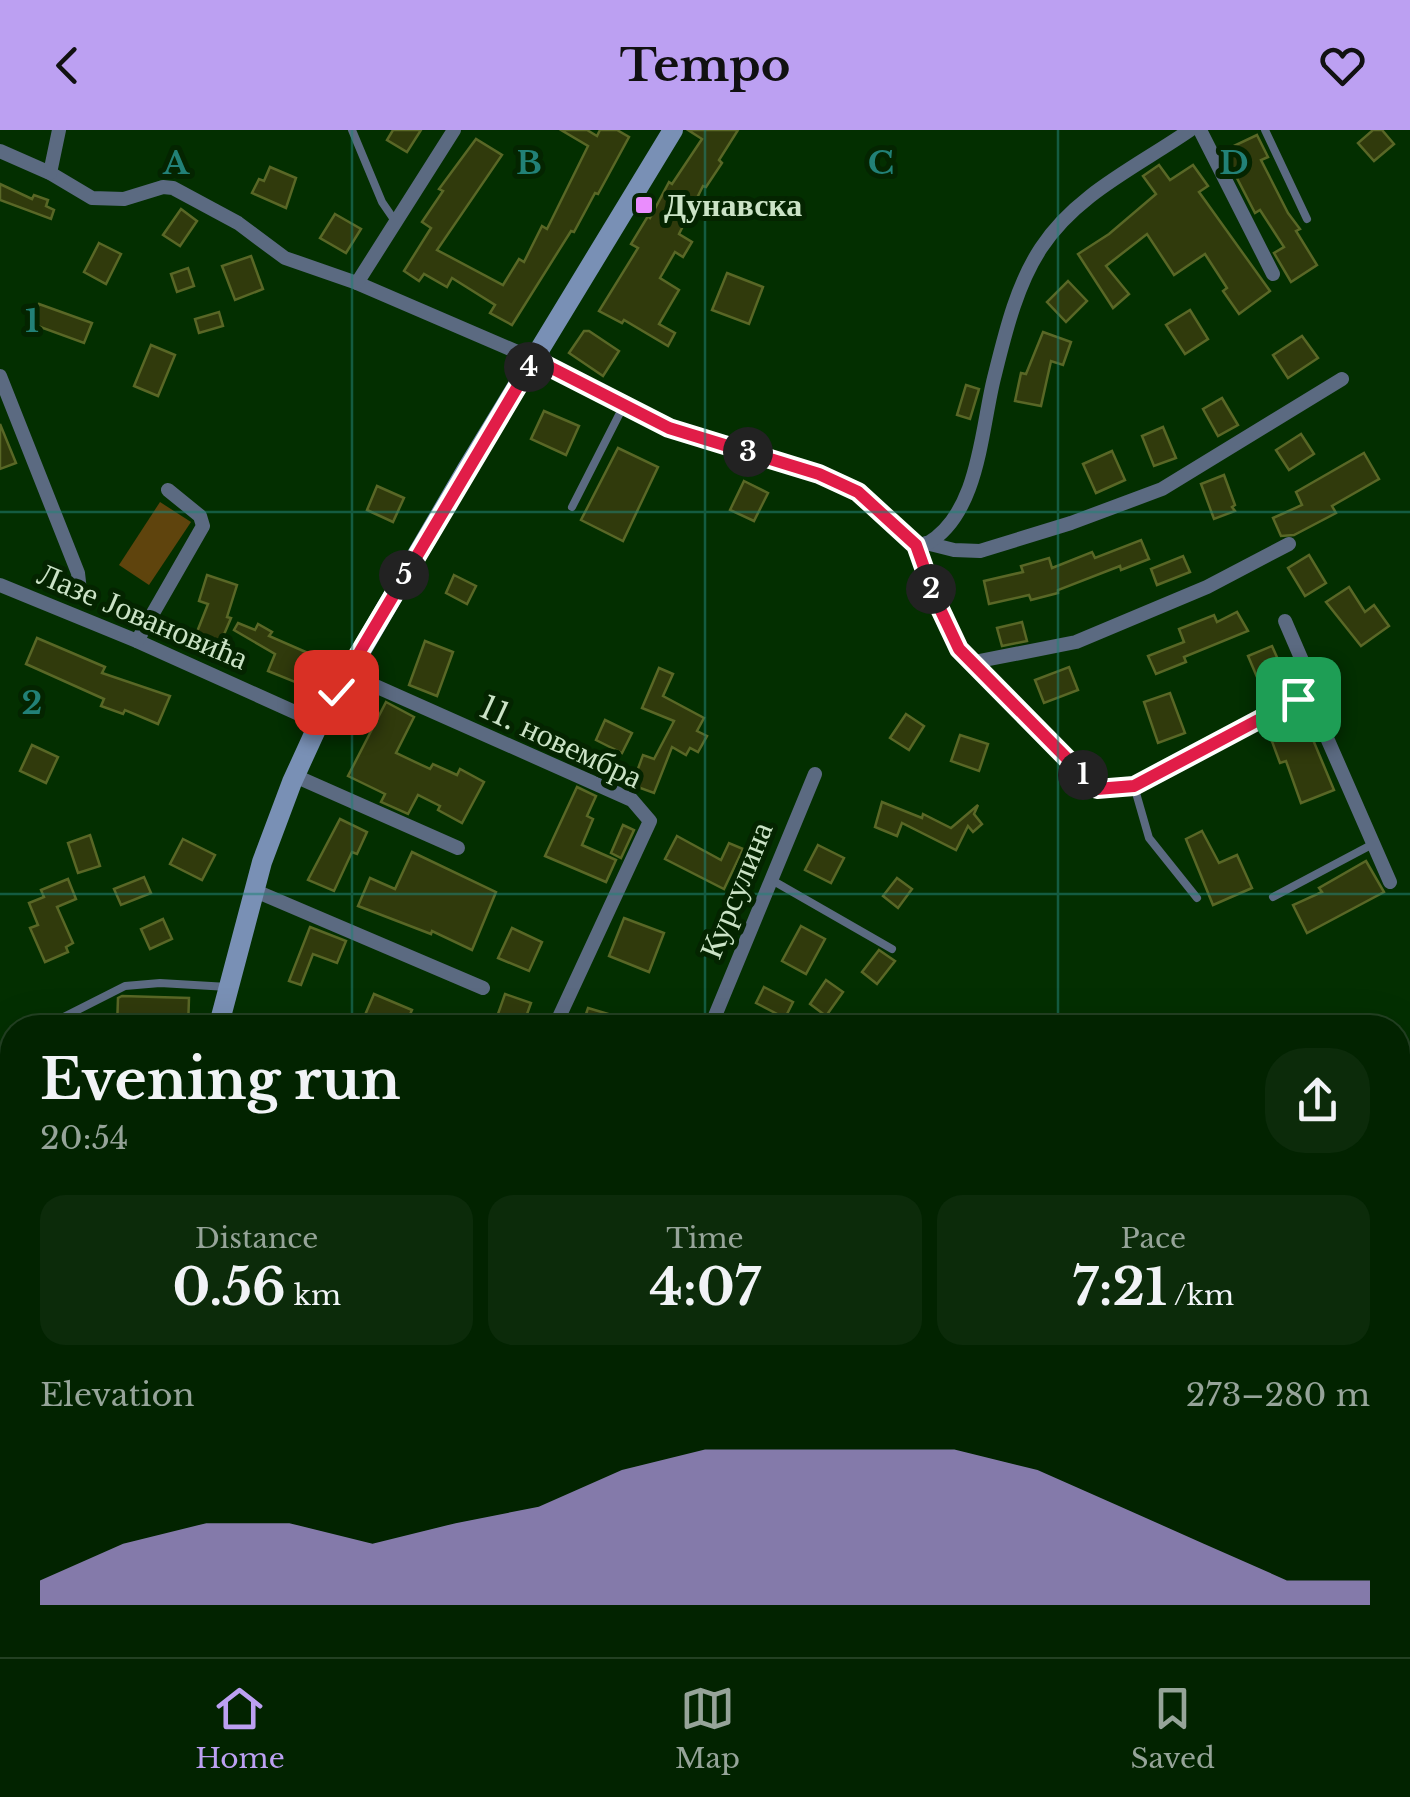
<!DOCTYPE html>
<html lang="en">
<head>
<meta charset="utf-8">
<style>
	:root { --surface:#022300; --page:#0c2b0a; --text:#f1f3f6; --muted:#96a499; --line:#234022; --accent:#bca0f2 }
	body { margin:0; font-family:"Libre Baskerville",serif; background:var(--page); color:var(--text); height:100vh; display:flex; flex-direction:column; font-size:38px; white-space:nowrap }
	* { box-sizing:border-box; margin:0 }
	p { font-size:32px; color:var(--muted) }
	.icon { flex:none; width:55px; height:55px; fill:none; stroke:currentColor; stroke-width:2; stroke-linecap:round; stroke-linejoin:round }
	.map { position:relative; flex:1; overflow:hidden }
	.details { position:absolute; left:0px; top:885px; width:1410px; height:642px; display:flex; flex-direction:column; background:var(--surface); border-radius:40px 40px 0 0; box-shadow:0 10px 40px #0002,0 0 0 2px var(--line) }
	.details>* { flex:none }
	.pin { position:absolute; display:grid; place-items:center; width:85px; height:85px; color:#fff; margin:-42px; border-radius:20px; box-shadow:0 5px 15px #0006 }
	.km { position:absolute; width:50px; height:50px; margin:-25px; border-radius:50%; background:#222; color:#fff; font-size:28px; line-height:50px; text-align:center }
	.round { display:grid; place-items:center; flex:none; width:105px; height:105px; border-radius:40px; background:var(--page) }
	.headline { display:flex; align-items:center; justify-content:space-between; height:170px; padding:0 40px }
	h1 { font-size:55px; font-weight:700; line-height:75px }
	.stats { display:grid; grid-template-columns:repeat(3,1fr); gap:15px; height:170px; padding:10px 40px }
	.stats div { display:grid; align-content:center; border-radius:25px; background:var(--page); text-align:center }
	.stats b { font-size:50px; font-weight:700 }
	.stats small { font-size:28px; font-weight:400 }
	.stats p { font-size:28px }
	.chart { height:280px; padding:20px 40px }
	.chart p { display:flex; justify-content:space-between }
	.chart svg { width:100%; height:180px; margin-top:10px; fill:var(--accent); opacity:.7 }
	header { display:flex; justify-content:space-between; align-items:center; height:130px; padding:0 40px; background:var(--accent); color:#111; font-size:45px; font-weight:700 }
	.tabs { display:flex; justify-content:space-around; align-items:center; height:140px; border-top:2px solid var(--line); background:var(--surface); font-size:28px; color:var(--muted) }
	.tabs a { display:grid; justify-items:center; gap:5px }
	.tabs .active { color:var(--accent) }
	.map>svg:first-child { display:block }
	.green { fill:#5f440d }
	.building { fill:#303a0c; stroke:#596726; stroke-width:2.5 }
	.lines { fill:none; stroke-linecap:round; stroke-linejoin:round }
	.service { stroke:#5b6a81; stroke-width:8 }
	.minor { stroke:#5b6a81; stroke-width:14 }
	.secondary { stroke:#7990b5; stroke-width:20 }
	.route-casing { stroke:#fff; stroke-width:20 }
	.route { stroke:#e11d48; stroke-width:12 }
	.grid { fill:none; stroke:#228177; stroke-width:2.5; stroke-opacity:0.55 }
	.poi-dot { fill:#ea8dfd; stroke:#042400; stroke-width:4 }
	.labels { text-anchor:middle; stroke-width:10; stroke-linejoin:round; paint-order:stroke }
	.poi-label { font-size:32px; font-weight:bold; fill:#cbe3c6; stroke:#042400; text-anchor:start }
	.street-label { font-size:32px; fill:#cbe3c6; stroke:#042400 }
	.grid-label { font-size:32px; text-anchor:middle; font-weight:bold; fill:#228177; stroke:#042400; stroke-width:10; stroke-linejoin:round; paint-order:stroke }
</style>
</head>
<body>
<header><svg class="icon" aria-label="back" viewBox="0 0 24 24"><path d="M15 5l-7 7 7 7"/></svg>Tempo<svg class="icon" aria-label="heart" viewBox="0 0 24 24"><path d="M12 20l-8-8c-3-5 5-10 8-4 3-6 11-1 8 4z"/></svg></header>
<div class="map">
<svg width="1410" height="1527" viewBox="0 0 1410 1527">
	<rect width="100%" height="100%" fill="#032f00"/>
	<!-- green -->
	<path class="green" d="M160,372L191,392L149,455L119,435Z"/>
	<!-- building -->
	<g class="building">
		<path d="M393,0H421L407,22L387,10Z"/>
		<path d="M561,0H587L597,6L600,0H617L629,7L598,64L595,63L574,102L571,101L512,195L490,183L495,175L452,148L447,157L424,144L419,151L404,141L431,98L422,92L443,61L439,59L476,9L502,25L437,120L503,155L519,129L524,132L542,96L547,99L588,16Z"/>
		<path d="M688,0H738L719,30L722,33L706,57L703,56L679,104L692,112L683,127L675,122L660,148L679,160L659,194L675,203L668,216L624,190L622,193L599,181L638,118L631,114L648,86L650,88L669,52L672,54L702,9Z"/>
		<path d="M1373,0H1382L1394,14L1374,31L1358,13Z"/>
		<path d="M1257,5L1268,27L1261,30L1288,83L1300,99L1296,101L1317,135L1291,152L1274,123L1284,117L1260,80L1255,83L1223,21Z"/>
		<path d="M1159,35L1170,50L1193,35L1208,56L1199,62L1270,161L1239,184L1223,161L1227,158L1205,124L1174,145L1147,104L1106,136L1129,164L1113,178L1078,124L1109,104L1156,64L1143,46Z"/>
		<path d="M270,37L296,48L286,78L252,63L259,49L264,51Z"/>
		<path d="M0,54L32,69L34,65L48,70L46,76L54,80L51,89L0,70Z"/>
		<path d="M181,79L197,91L180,116L163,105Z"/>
		<path d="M335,84L361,99L346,123L320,108Z"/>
		<path d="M99,113L121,124L106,154L84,142Z"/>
		<path d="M251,126L263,159L235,170L222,136Z"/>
		<path d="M188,138L194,156L177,162L171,144Z"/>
		<path d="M727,143L763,157L749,194L712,180Z"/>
		<path d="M1068,151L1087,171L1066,192L1047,172Z"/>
		<path d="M39,174L92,193L84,213L32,194Z"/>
		<path d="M1190,180L1208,209L1185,224L1166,195Z"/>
		<path d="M219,182L223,196L199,203L195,189Z"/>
		<path d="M584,201H589L619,221L603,246L569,223Z"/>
		<path d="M1043,202L1071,212L1063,235L1051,231L1041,276L1015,271L1021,243L1026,244Z"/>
		<path d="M1302,206L1318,228L1288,248L1273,225Z"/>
		<path d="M151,215L175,225L158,266L134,256Z"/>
		<path d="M966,255L979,259L970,289L957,285Z"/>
		<path d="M1222,268L1238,295L1218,306L1203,279Z"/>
		<path d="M544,281L579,296L566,325L531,309Z"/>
		<path d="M0,294L16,333L0,339Z"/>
		<path d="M1163,297L1176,328L1154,336L1142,306Z"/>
		<path d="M1301,304L1314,324L1289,340L1276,320Z"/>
		<path d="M618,318L658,337L623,411L581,390Z"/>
		<path d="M1112,321L1125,350L1096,363L1083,334Z"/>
		<path d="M1364,323L1379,349L1332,376L1336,383L1294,405L1281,406L1273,388L1302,375L1296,362Z"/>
		<path d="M1224,345L1235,375L1232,377L1235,381L1214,389L1201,354Z"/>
		<path d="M744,351L768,363L754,391L730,380Z"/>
		<path d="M377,356L404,368L393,392L367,380Z"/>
		<path d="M1141,410L1149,429L1121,440L1120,436L1058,460V463L1031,470L1029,465L989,474L984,451L1023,442L1021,436L1049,428L1052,438L1092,422L1095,428Z"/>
		<path d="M1309,425L1326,453L1305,466L1288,438Z"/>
		<path d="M1183,426L1190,442L1157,455L1151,439Z"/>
		<path d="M207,445L237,455L227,487L231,488L217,521L193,512L208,474L199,471Z"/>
		<path d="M454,445L476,456L467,474L446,463Z"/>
		<path d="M1349,457L1365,482L1374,475L1389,496L1361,516L1326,472Z"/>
		<path d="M1237,482L1248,501L1184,527L1186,532L1156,544L1148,526L1184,512L1179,499L1214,485L1217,492Z"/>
		<path d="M1022,492L1027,511L1002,516L997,498Z"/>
		<path d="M238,493L255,500L258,494L272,502L269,506L308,523L295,552L268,541L275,524L234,500Z"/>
		<path d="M37,508L105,537L102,543L170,566L158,594L125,580L123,584L101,576L104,569L26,534Z"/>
		<path d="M425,511L453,522L437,566L409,555Z"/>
		<path d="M1272,516L1287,550L1263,561L1248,526Z"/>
		<path d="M1069,537L1078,560L1044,573L1035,550Z"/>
		<path d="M659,538L673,544L663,566L704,588L697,601L707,606L698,622L690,618L686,625L672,617L654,663L632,655L643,625L654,629L674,591L642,578Z"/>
		<path d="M1170,563L1185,603L1158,613L1144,572Z"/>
		<path d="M386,572L414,587L396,623L430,639L433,634L457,645L460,639L484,652L462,693L438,680L440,676L418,665L408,684L381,672L385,664L348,646Z"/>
		<path d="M906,584L924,596L909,620L890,608Z"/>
		<path d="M605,590L632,603L622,623L596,610Z"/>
		<path d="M1306,593L1334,660L1301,673L1286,631L1280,633L1270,606Z"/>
		<path d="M960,605L988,614L979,641L951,631Z"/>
		<path d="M32,615L58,627L46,653L20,641Z"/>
		<path d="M577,657L596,666L587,686L593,689L582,715L616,730L606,752L545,726Z"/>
		<path d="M882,672L922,688L923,684L951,698L978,675L974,684L982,694L973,702L968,696L956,720L902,693L897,706L875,697Z"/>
		<path d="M340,689L367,702L357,724L352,722L334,761L308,750Z"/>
		<path d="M623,695L634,700L621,728L611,723Z"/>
		<path d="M1202,701L1219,733L1237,725L1252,758L1213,775L1186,709Z"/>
		<path d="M90,705L100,736L78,743L68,713Z"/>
		<path d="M677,706L721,730L729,713L743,719L724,759L665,729Z"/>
		<path d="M183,709L215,725L202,750L170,734Z"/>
		<path d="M818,715L844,728L831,753L805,740Z"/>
		<path d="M412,722L496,762L472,820L432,801L431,804L358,776L370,748L395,759Z"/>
		<path d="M1366,731L1384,762L1307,803L1293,775L1322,762L1319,758Z"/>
		<path d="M144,747L151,763L121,775L114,759Z"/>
		<path d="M897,748L912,759L898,778L883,766Z"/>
		<path d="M68,749L76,769L57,777L73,813L66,817L68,822L45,832L30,798L38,795L29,773L44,767L41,760Z"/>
		<path d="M624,788L664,803L649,842L609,826Z"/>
		<path d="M163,789L172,809L150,819L141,799Z"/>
		<path d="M801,796L825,809L806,844L782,831Z"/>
		<path d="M310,797L346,811L337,833L313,824L301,855L289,851Z"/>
		<path d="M512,798L542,812L529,841L498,828Z"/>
		<path d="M879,820L895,831L877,854L862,842Z"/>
		<path d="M826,850L843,862L826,886L810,874Z"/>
		<path d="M764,857L793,872L785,888L756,873Z"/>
		<path d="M374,864L412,880L404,898H374L362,892Z"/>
		<path d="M505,864L531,873L522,898H493Z"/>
		<path d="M122,866L189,868L188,898H117L118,868Z"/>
		<path d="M588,878L642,894V898H596L583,893Z"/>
	</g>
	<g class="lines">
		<!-- service -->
		<g class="service">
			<path d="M352,0L382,72L395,91"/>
			<path d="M1265,0L1307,89"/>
			<path d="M572,377L624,275"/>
			<path d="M1134,656L1149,708L1197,768"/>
			<path d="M770,749L892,819"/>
			<path d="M1273,767L1373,714"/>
			<path d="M42,898L125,856L160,853L228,857"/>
			<path d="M0,919L12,913"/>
			<path d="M0,1389L12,1387"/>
		</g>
		<!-- minor -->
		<g class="minor">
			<path d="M1200,0L1273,144"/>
			<path d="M0,21L50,43L92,68L124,69L163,57L173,58L238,93L285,128L357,153L522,224L669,297L819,344L858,362L916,415L934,466L959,519L1097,659L1134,656L1299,569L1313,576L1390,752"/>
			<path d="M50,43L59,0"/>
			<path d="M357,153L454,0"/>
			<path d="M0,246L78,443L80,461"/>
			<path d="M926,413L954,420L980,421L1071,393L1162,359L1342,249"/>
			<path d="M928,413C979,383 981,300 994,248C1005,204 1016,156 1041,118C1076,64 1138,36 1190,0"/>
			<path d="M0,455L137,511L319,593"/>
			<path d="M1285,491L1307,542L1313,576"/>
			<path d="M137,511L203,396L200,386L168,360"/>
			<path d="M974,532L1076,512L1207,457L1289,414"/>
			<path d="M346,543L632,670L650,691L554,898"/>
			<path d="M295,646L458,718"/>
			<path d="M253,760L483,858"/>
			<path d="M710,898L815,644"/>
			<path d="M1398,1480L1410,1473"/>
			<path d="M224,1515L288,1527"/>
			<path d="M786,1515L808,1527"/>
			<path d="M1081,1515L1097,1527"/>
			<path d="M1023,1527L1027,1515"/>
			<path d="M1336,1527L1350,1515"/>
		</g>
		<!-- secondary -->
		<g class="secondary">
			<path d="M218,898L262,732L292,652L319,593L467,339L673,0"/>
			<path d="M183,1515L184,1527"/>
		</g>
	</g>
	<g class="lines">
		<!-- route casing -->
		<g class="route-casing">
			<path id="route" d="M336,562L534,229L669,298L819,344L858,362L916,415L934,466L959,519L1097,659L1134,656L1298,569"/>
		</g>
		<!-- route -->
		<use href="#route" class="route"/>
	</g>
	<!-- grid -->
	<path class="grid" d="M352,0V898M705,0V898M1058,0V898M0,382H1410M0,764H1410M0,1145H12M1398,1145H1410M352,1515V1527M705,1515V1527M1058,1515V1527"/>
	<!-- markers -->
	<rect class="poi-dot" x="634" y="65" width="20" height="20" rx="5"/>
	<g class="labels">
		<!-- poi labels -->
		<g class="poi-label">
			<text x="664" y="86">Дунавска</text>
		</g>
		<!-- street labels -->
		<g class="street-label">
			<text transform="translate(143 486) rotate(23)" y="11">Лазе Јовановића</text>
			<text transform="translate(561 612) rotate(25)" y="11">11. новембра</text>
			<text transform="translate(736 760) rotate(-68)" y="11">Курсулина</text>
		</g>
	</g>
	<g class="grid-label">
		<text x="176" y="44">A</text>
		<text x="529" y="44">B</text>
		<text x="881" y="44">C</text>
		<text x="1234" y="44">D</text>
		<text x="32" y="202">1</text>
		<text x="32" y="584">2</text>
	</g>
</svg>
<div class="pin" style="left:1298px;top:569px;background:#1e9e55"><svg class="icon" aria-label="arrive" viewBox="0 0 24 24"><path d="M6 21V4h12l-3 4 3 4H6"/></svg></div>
<div class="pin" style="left:336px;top:562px;background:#d93025"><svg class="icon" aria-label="check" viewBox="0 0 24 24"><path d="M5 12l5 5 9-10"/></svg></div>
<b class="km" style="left:1083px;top:645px">1</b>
<b class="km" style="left:931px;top:459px">2</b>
<b class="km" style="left:748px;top:322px">3</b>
<b class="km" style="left:529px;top:237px">4</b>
<b class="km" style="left:404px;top:445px">5</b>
<section class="details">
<div class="headline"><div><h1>Evening run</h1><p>20:54</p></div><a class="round"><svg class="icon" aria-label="share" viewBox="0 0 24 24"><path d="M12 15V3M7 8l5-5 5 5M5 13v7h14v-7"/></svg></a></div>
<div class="stats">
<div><p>Distance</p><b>0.56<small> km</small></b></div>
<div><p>Time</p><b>4:07</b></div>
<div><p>Pace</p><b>7:21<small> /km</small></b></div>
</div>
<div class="chart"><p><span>Elevation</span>273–280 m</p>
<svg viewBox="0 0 160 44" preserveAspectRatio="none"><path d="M0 44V38L10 29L20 24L30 24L40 29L50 24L60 20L70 11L80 6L90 6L100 6L110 6L120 11L130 20L140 29L150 38L160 38V44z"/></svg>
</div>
</section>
</div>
<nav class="tabs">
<a class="active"><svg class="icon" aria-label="home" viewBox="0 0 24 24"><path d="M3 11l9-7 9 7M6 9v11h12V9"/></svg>Home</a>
<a><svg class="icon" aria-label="map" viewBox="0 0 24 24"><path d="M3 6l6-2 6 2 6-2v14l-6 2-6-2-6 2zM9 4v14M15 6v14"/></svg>Map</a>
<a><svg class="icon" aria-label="saved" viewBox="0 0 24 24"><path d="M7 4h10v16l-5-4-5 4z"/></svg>Saved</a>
</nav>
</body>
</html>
